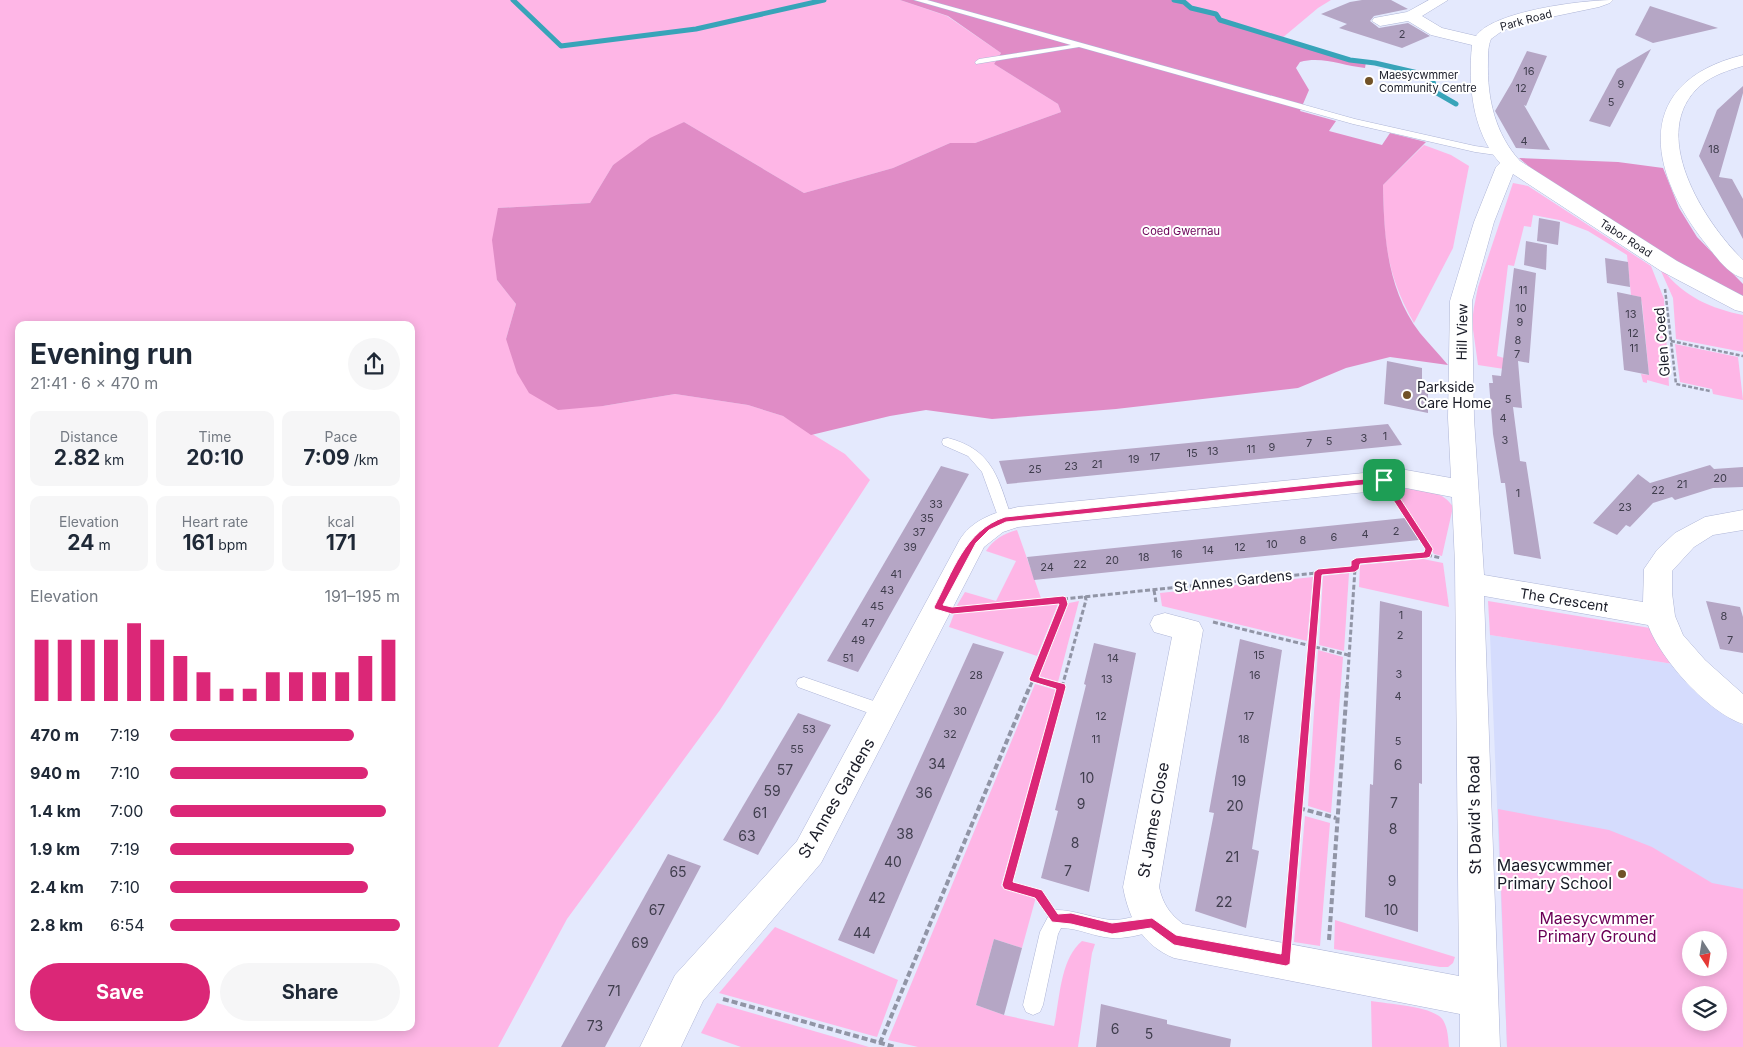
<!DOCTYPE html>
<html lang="en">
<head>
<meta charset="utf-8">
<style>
	:root { --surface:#fff; --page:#f6f6f7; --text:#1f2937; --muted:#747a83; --accent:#db2777 }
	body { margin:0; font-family:Inter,sans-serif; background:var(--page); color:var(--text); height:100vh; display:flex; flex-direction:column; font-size:19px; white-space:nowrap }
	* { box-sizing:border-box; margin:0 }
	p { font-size:16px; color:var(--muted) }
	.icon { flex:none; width:28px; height:28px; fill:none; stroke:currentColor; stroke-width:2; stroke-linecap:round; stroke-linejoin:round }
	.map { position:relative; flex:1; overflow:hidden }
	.panel { position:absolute; left:15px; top:321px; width:400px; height:710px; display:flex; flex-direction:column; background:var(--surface); border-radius:10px; box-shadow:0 2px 12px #0003 }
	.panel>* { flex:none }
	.needle { width:32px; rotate:168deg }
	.controls { position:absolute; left:1682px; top:931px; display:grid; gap:10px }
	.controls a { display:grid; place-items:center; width:45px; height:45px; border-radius:50%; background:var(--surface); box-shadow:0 2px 12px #0003; font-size:25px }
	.pin { position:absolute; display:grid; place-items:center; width:42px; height:42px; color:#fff; margin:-21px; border-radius:10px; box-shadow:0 2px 8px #0006 }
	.round { display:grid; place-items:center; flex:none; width:52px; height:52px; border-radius:26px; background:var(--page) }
	.headline { display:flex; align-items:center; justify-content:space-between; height:85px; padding:0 15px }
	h1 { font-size:28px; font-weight:700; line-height:38px }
	.figures { display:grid; grid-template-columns:repeat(3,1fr); gap:8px; height:85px; padding:5px 15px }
	.figures div { display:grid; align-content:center; border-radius:10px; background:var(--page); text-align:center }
	.figures b { font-size:21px; font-weight:700 }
	.figures small { font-size:14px; font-weight:400 }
	.figures p { font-size:14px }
	.chart { height:140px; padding:10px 15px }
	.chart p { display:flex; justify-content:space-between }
	.chart svg { width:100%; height:90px; margin-top:5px; stroke:var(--accent); stroke-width:6 }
	.button { display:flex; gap:10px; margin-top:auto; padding:10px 15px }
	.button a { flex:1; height:58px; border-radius:30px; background:var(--accent); color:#fff; font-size:20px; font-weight:700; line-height:58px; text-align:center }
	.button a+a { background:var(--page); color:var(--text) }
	ul { padding:0 15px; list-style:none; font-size:16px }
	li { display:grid; grid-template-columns:80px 60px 1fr; align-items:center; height:38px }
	li i { height:12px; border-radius:6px; background:var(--accent) }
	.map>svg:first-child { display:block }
	.built { fill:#d5dcfd; fill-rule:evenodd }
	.green { fill:#feb6e6; fill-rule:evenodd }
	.forest { fill:#e08cc6 }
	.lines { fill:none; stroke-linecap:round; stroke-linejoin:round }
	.stream { stroke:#38a4b9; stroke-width:5 }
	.building { fill:#b5a6c5 }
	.service-casing { stroke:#aeb5d6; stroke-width:1 }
	.minor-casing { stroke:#aeb5d6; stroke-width:1 }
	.path-far2 { stroke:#9195a6; stroke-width:2.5; stroke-dasharray:4 2; stroke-linecap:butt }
	.path-far1 { stroke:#9195a6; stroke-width:3; stroke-dasharray:5 2.5; stroke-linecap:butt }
	.path { stroke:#9195a6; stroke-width:4; stroke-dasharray:6 3; stroke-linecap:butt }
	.service { fill:#fff; fill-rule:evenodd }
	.minor { fill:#fff; fill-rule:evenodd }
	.route { fill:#db2777; stroke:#fff; fill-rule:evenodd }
	.poi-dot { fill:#715227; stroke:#fff; stroke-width:2 }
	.labels { text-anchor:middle; stroke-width:4; stroke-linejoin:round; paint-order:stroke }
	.far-street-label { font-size:11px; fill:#191b27; stroke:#fff }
	.number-label { font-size:11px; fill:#403e4e }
	.far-poi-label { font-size:11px; fill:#191b27; stroke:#fff; text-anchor:start }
	.far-park-label { font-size:11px; fill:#6a0056; stroke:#fff }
	.street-label { font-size:14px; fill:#191b27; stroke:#fff }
	.poi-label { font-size:14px; fill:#191b27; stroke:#fff; text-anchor:start }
	.near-number-label { font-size:14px; fill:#403e4e }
	.near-street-label { font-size:16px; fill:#191b27; stroke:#fff }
	.near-poi-label { font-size:16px; fill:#191b27; stroke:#fff; text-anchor:end }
	.near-park-label { font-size:16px; fill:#6a0056; stroke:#fff }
</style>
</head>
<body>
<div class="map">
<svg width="1743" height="1047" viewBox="0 0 1743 1047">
	<rect width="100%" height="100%" fill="#e4e9fd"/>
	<!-- built -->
	<path class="built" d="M1490,635L1673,664L1704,696L1743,726V1047H1507ZM1691,940H1719V968H1691ZM1691,995H1719V1022H1691Z"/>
	<!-- green -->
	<g class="green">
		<path d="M0,0H900L947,16L1001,53L994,64L1058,104L1061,112L975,143H950L893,168L804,193L684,122L613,165L590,203L498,208L497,280L516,304L506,339L603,406L675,394L748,405L783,416L845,454L870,480L720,710L567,919L498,1047H0ZM19,325H411V1028H19Z"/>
		<path d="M1174,0H1331L1318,8L1281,39L1220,20L1216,14L1191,8L1184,2Z"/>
		<path d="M1424,145L1451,155L1469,166L1453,248L1414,323C1386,274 1384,240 1383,185Z"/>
		<path d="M1513,183L1528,186L1651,266L1664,299L1669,386L1647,380V383L1643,382L1641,374L1649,375L1642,303L1640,297L1631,295L1627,255L1588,231L1559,220L1533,215L1531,227L1524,226L1514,266L1508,265L1497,356L1504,358V369L1478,365L1472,322L1474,307L1478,287Z"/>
		<path d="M1661,271H1664C1683,296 1712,309 1743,315V352L1676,339L1673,298Z"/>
		<path d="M1675,344L1738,357L1743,400L1713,394L1712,389L1680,382Z"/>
		<path d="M1410,488C1426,490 1444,492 1453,507L1442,556L1434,554L1395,490Z"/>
		<path d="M1017,530L1041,598L956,607L965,592L996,601L1016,561L986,551C994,539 1003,534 1017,530Z"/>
		<path d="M1423,559L1443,563L1449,607L1359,587L1360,565Z"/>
		<path d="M1349,573L1344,651L1319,645L1323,576Z"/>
		<path d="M1313,577L1307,641L1162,606L1160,593Z"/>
		<path d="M1079,601L1058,682L1039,676L1069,603Z"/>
		<path d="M1488,601L1650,628L1673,664L1490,635Z"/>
		<path d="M1058,604L1037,656L949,627L954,614Z"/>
		<path d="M1318,650L1343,657L1331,813L1308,806Z"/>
		<path d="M1035,684L1056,690L1001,886L1036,897L1022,948L994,939L976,1005L1004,1015L1054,1026C1060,999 1060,959 1082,941L1095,944L1092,953L1078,1047H918L888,1040Z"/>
		<path d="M1498,809L1609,830L1652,847L1712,883L1743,889V1047H1507ZM1691,940H1719V968H1691ZM1691,995H1719V1022H1691Z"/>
		<path d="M1305,816L1330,823L1320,946L1294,942Z"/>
		<path d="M1335,920L1455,957L1453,963L1448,967H1440L1334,949Z"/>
		<path d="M775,927L898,980L877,1037L719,993Z"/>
		<path d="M1371,1001C1388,1004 1434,1006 1443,1020C1448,1029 1448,1037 1449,1047H1372Z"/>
		<path d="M717,1003L869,1047H741L701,1033Z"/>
	</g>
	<!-- forest -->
	<g class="forest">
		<path d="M900,0H1174L1184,2L1191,8L1216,14L1221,20L1350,60L1366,62L1365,68C1342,66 1323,56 1300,62L1296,68L1309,90L1300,111L1336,121L1329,131L1382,145L1390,133L1426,142L1383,185C1384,237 1387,290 1420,333C1429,344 1439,354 1448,365L1390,357L1346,368L1298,388L1116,409L992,419L926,410L890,416L811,435L783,416L748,405L675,394L603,406L558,410L529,393L517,373L506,339L516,304L497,280L492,240L498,208L590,203L613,165L650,138L684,122L804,193L893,168L950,143H975L1061,112L1058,104L994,64L1001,53L948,16Z"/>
		<path d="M1519,158L1618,162L1663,168L1679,208L1697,237L1743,284V297L1733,294L1662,253L1539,175Z"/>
	</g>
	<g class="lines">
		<!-- stream -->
		<g class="stream">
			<path d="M513,0L561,46L696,29L824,0"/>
			<path d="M1174,0L1184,2L1191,8L1216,14L1220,20L1350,60L1375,63L1431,76L1437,93L1456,104"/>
		</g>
	</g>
	<!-- building -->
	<g class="building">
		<path d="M1362,0H1391L1408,9L1374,16L1370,21L1379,28L1408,23L1430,36L1402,48L1339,28L1347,24L1321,14L1350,2Z"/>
		<path d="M1650,6L1718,28L1653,43L1635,35Z"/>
		<path d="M1651,49L1610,127L1589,121L1617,69Z"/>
		<path d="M1527,51L1547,56L1526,106L1524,105L1550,150L1516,148L1495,111L1512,82Z"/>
		<path d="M1743,86V93L1719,177L1732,179L1743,199V239L1699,156L1717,110Z"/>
		<path d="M1539,218L1560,222L1558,245L1537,241Z"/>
		<path d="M1526,241L1547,245L1546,270L1524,265Z"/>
		<path d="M1605,258L1628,262L1630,287L1607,283Z"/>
		<path d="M1514,268L1536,273L1529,363L1518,361L1522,408L1513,407L1520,461L1526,462L1541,559L1514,554L1505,483H1501L1493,434L1489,383H1493L1492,375L1501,376Z"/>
		<path d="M1617,292L1641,297L1649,375L1624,370Z"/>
		<path d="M1387,361L1422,368V385L1428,387V413L1384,404Z"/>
		<path d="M1388,424L1402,445L1007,484L999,461Z"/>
		<path d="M1710,465L1714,469L1743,467V487L1713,488L1675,500L1672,497L1653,503L1630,527L1626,525L1617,535L1593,523L1638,474L1650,483Z"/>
		<path d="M941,466L969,474L858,672L827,661Z"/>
		<path d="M1405,518L1419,540L1034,580L1027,557Z"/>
		<path d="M1380,601L1422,611V784L1419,783L1418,932L1365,917L1370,784L1373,785Z"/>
		<path d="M1706,601L1740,607L1743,617V653L1720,649Z"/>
		<path d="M1240,639L1282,650L1252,849L1259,851L1246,928L1195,911L1214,813L1209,812Z"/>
		<path d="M973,643L1004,652L874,954L838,940Z"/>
		<path d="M1094,643L1136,653L1089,892L1041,878L1058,811L1055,810L1086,685L1084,684Z"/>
		<path d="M798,713L831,725L758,855L723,840Z"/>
		<path d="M668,854L701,866L605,1047H561Z"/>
		<path d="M994,939L1022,948L1004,1015L976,1005Z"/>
		<path d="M1101,1004L1167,1020V1024L1231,1039L1230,1047H1096Z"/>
	</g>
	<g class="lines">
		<!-- service casing -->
		<g class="service-casing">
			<g id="service">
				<path d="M914,0H927L1355,119L1475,146L1503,150L1508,153L1503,156L1475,152L1353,124L1079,47L976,64L975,62L979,59L1071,45Z"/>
				<path d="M948,438C994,450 998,479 1012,519L1010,522H1000L982,472L968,456L943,445L942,442L943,439Z"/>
				<path d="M804,677L891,707L893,712L891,717L885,719L798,687L796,683L798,679Z"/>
				<path d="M1056,910C1075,910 1092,918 1111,920C1127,921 1143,911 1158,917L1161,923L1158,929C1146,934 1125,939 1112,938C1094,937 1079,928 1061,928L1058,934L1043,1005L1040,1012L1033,1015L1026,1012L1023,1005L1040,932L1050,913Z"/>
			</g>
		</g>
		<!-- minor casing -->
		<g class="minor-casing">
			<g id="minor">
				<path d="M1429,0H1448L1422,16L1442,28L1476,36C1493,11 1583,0 1613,0L1610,3L1599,7L1527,22L1502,31L1491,39C1488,46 1488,54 1488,62C1487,98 1495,134 1520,161L1677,261L1743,296V312L1735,310L1661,271L1513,174L1494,222L1472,301L1474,418L1484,575L1643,602L1644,569L1657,550L1675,533L1705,517L1743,510V530L1713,535L1694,547L1672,571V593L1675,616L1683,635L1705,660L1743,694V724C1708,712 1661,660 1648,625L1484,596L1500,1047H1460V1014L1174,958C1142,945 1129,919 1123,887L1172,637L1154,632L1150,624L1154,616L1165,613L1199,622L1203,630L1159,887C1163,904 1169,913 1183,924L1459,976L1455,564L1452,497L1406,488L1018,527L1003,532L984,547L821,863L703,1001L681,1047H640L675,975L797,841L959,541C971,520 995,512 1018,507L1384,471L1406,470L1451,478L1448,418L1450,301L1474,222L1496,167L1500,163C1472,131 1468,85 1472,45L1431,35L1408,21L1380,26L1372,21L1374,18L1407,12Z"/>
				<path d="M1743,55V66C1729,70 1713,75 1701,85C1646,132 1704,222 1743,260V278C1727,274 1715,255 1705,243C1647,169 1633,82 1743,55Z"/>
			</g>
		</g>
		<!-- path-far2 -->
		<g class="path-far2">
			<path d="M1665,289L1676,384L1710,391"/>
			<path d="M1671,341L1743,356"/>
		</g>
		<!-- path-far1 -->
		<g class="path-far1">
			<path d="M1427,555L1441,558"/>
			<path d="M1154,590L1156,602"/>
			<path d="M966,609L1355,569L1356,561L1427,555L1429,549L1398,501"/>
			<path d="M1213,622L1348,655"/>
			<path d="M1033,679L1061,687"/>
			<path d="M1030,687L1064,604L1063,600"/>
			<path d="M1062,687L1086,600L1085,596"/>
			<path d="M1309,687L1318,572"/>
			<path d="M1347,687L1355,569"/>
		</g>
		<!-- path -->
		<g class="path">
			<path d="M1057,686L1062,687"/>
			<path d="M1299,808L1336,818"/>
			<path d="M1044,902L1038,894L1007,885L1062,686"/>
			<path d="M1289,930L1309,686"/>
			<path d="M1329,940L1347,686"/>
			<path d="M723,999L895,1047"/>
			<path d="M880,1043L1030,686"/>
		</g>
		<!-- service -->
		<use href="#service" class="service"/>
		<!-- minor -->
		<use href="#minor" class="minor"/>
	</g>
	<!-- route -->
	<path class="route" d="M1384,477L1387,478L1433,549L1430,557L1427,558L1360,564L1359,569L1355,572L1322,575L1290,964L1286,966L1174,945L1151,928L1112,934L1071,924L1052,922L1035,898L1004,889L1002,885L1056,689L1030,681L1029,679L1059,604L952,614L935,609L934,607C952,573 965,530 1005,517ZM1382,483L1425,549L1424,552L1356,558L1351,561V566L1318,569L1314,572L1281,954L1176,935L1152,918L1112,923L1071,913L1058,914L1042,890L1013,882L1066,687L1065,684L1039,677L1068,604L1066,597L1063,596L952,607L943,605L976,543L989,530L1006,522Z"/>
	<!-- markers -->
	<g class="poi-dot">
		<circle cx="1369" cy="81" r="5"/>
		<circle cx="1407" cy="395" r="5"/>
		<circle cx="1622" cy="874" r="5"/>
	</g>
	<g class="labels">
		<!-- far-street labels -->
		<g class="far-street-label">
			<text transform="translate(1526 20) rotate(-15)" y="4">Park Road</text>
			<text transform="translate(1626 238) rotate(33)" y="4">Tabor Road</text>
		</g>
		<!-- number labels -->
		<g class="number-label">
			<text x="1402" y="38">2</text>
			<text x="1529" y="75">16</text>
			<text x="1621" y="88">9</text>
			<text x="1521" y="92">12</text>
			<text x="1611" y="106">5</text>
			<text x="1524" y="145">4</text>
			<text x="1714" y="153">18</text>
			<text x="1523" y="294">11</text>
			<text x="1521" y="312">10</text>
			<text x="1631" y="318">13</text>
			<text x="1520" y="326">9</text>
			<text x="1633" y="337">12</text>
			<text x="1518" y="344">8</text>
			<text x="1634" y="352">11</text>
			<text x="1517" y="358">7</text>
			<text x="1508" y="403">5</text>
			<text x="1503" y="422">4</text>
			<text x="1385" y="440">1</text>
			<text x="1364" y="442">3</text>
			<text x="1505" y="444">3</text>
			<text x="1329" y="445">5</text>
			<text x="1309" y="447">7</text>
			<text x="1272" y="451">9</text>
			<text x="1251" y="453">11</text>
			<text x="1213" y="455">13</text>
			<text x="1192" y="457">15</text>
			<text x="1155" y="461">17</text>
			<text x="1134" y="463">19</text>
			<text x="1097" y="468">21</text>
			<text x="1071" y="470">23</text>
			<text x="1035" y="473">25</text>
			<text x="1720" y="482">20</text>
			<text x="1682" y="488">21</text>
			<text x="1658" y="494">22</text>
			<text x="1518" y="497">1</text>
			<text x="936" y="508">33</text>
			<text x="1625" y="511">23</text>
			<text x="927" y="522">35</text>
			<text x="1396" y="535">2</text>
			<text x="919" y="536">37</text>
			<text x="1365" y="538">4</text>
			<text x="1334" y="541">6</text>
			<text x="1303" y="544">8</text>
			<text x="1272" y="548">10</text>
			<text x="910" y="551">39</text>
			<text x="1240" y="551">12</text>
			<text x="1208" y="554">14</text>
			<text x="1177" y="558">16</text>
			<text x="1144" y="561">18</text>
			<text x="1112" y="564">20</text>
			<text x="1080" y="568">22</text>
			<text x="1047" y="571">24</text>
			<text x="896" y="578">41</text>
			<text x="887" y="594">43</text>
			<text x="877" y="610">45</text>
			<text x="1401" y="619">1</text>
			<text x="1724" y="620">8</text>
			<text x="868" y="627">47</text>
			<text x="1400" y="639">2</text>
			<text x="858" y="644">49</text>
			<text x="1730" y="644">7</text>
			<text x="1259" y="659">15</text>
			<text x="848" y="662">51</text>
			<text x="1113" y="662">14</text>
			<text x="1399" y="678">3</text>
			<text x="976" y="679">28</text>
			<text x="1255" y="679">16</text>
			<text x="1107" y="683">13</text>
			<text x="1398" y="700">4</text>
			<text x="960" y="715">30</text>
			<text x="1101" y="720">12</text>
			<text x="1249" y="720">17</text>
			<text x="809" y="733">53</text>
			<text x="950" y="738">32</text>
			<text x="1096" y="743">11</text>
			<text x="1244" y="743">18</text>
			<text x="1398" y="745">5</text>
			<text x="797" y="753">55</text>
		</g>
		<!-- far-poi labels -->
		<g class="far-poi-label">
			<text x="1379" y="79">Maesycwmmer<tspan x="1379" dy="13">Community Centre</tspan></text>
		</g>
		<!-- far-park labels -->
		<g class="far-park-label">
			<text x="1181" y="235">Coed Gwernau</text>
		</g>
		<!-- street labels -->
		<g class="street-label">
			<text transform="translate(1462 332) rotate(-89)" y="5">Hill View</text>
			<text transform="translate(1662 342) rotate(-95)" y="5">Glen Coed</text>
			<text transform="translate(1233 581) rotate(-6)" y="5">St Annes Gardens</text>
			<text transform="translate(1564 600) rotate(9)" y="5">The Crescent</text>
		</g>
		<!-- poi labels -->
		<g class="poi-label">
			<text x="1417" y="392">Parkside<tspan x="1417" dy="16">Care Home</tspan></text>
		</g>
		<!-- near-number labels -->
		<g class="near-number-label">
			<text x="937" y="769">34</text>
			<text x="1398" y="770">6</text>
			<text x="785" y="775">57</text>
			<text x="1087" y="783">10</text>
			<text x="1239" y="786">19</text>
			<text x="772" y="796">59</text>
			<text x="924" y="798">36</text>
			<text x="1394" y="808">7</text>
			<text x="1081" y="809">9</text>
			<text x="1235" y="811">20</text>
			<text x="760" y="818">61</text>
			<text x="1393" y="834">8</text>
			<text x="905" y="839">38</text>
			<text x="747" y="841">63</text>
			<text x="1075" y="848">8</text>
			<text x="1232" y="862">21</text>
			<text x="893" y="867">40</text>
			<text x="1068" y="876">7</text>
			<text x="678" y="877">65</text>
			<text x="1392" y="886">9</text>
			<text x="877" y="903">42</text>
			<text x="1224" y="907">22</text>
			<text x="657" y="915">67</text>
			<text x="1391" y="915">10</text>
			<text x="862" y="938">44</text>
			<text x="640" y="948">69</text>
			<text x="614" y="996">71</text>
			<text x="595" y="1031">73</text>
			<text x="1115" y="1034">6</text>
			<text x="1149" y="1039">5</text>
		</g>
		<!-- near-street labels -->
		<g class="near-street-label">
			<text transform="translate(836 798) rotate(-60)" y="6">St Annes Gardens</text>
			<text transform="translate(1474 815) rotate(-91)" y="6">St David's Road</text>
			<text transform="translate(1153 820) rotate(-80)" y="6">St James Close</text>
		</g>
		<!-- near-poi labels -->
		<g class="near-poi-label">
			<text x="1612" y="871">Maesycwmmer<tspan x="1612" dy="18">Primary School</tspan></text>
		</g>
		<!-- near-park labels -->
		<g class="near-park-label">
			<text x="1597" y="924">Maesycwmmer<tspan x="1597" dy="18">Primary Ground</tspan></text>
		</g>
	</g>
</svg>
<div class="controls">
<a><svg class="needle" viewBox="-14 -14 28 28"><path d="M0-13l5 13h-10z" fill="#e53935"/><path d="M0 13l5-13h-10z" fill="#747a83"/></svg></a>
<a><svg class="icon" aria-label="layers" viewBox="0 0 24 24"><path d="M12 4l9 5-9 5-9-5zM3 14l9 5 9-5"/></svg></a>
</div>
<div class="pin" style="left:1384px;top:480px;background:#1e9e55"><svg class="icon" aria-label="arrive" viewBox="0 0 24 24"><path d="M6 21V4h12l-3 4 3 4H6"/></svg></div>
<section class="panel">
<div class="headline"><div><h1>Evening run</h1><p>21:41 · 6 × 470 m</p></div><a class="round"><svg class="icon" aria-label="share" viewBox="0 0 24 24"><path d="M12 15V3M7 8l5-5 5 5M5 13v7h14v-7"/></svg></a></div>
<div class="figures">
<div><p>Distance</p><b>2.82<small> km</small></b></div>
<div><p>Time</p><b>20:10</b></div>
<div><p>Pace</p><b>7:09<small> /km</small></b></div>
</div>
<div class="figures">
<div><p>Elevation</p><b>24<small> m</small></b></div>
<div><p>Heart rate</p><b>161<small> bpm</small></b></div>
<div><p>kcal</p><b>171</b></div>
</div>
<div class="chart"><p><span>Elevation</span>191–195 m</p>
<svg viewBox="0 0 160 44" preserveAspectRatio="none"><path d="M5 44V14M15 44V14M25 44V14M35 44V14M45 44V6M55 44V14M65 44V22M75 44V30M85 44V38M95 44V38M105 44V30M115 44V30M125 44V30M135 44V30M145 44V22M155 44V14"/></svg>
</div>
<ul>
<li><b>470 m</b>7:19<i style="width:80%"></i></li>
<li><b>940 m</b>7:10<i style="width:86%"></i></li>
<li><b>1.4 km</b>7:00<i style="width:94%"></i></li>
<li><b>1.9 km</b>7:19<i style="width:80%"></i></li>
<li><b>2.4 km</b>7:10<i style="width:86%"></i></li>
<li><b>2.8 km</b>6:54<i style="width:100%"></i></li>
</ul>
<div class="button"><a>Save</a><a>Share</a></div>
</section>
</div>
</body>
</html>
